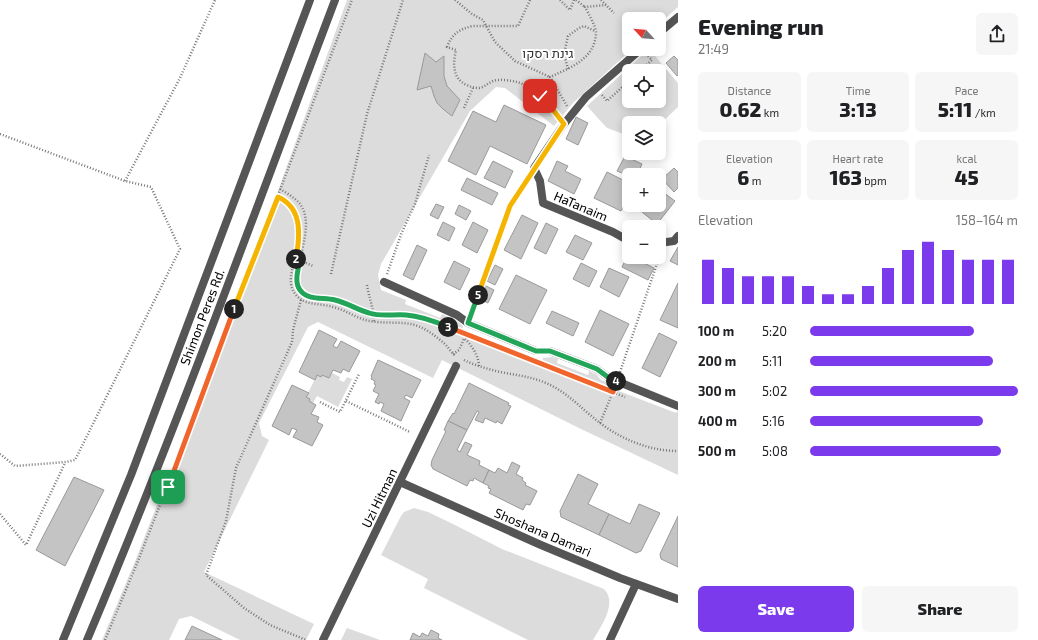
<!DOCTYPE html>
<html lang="en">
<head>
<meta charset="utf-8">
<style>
	:root { --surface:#fff; --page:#f6f6f6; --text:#202124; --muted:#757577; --accent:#7c3aed }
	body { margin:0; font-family:"Exo 2",Heebo,sans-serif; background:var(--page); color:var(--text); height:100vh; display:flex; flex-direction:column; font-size:15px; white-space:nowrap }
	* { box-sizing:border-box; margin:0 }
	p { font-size:13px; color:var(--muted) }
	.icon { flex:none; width:22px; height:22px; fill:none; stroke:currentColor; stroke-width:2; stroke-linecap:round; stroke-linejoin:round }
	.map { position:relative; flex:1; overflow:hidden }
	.drawer { display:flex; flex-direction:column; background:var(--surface); width:360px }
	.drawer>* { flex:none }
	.needle { width:26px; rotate:296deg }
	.controls { position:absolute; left:622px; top:12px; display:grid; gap:8px }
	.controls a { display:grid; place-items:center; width:44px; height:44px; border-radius:6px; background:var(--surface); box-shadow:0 2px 10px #0003; font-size:20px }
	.pin { position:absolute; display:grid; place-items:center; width:34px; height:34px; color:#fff; margin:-17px; border-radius:8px; box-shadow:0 2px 6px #0006 }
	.km { position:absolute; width:20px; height:20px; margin:-10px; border-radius:50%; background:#222; color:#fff; font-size:11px; line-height:20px; text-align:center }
	.round { display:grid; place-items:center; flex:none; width:42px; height:42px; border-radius:6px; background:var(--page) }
	.headline { display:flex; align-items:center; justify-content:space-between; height:68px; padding:0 20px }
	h1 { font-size:22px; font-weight:800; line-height:30px }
	.figures { display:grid; grid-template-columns:repeat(3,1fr); gap:6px; height:68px; padding:4px 20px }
	.figures div { display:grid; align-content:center; border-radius:6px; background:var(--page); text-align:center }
	.figures b { font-size:20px; font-weight:800 }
	.figures small { font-size:11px; font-weight:400 }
	.figures p { font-size:11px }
	.chart { height:112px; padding:8px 20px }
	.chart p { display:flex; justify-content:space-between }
	.chart svg { width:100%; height:72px; margin-top:4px; stroke:var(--accent); stroke-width:6 }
	.primary-button { display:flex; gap:8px; margin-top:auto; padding:8px 20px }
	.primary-button a { flex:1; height:46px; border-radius:6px; background:var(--accent); color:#fff; font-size:16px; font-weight:800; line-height:46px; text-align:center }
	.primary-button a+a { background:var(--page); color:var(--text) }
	ul { padding:0 20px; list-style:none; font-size:13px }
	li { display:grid; grid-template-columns:64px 48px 1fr; align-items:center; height:30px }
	li i { height:10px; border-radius:5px; background:var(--accent) }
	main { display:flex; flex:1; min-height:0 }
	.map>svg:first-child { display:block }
	.green { fill:#dcdcdc; fill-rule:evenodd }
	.building { fill:#c4c4c4; stroke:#999 }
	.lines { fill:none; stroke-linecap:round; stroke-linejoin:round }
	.path { stroke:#777; stroke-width:2.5; stroke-dasharray:1 2; stroke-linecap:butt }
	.minor { stroke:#555; stroke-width:8 }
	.tertiary { stroke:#555; stroke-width:8 }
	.split-1-casing { stroke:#fff; stroke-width:8 }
	.split-2-casing { stroke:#fff; stroke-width:8 }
	.split-3-casing { stroke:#fff; stroke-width:8 }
	.split-4-casing { stroke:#fff; stroke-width:8 }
	.split-5-casing { stroke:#fff; stroke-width:8 }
	.split-6-casing { stroke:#fff; stroke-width:8 }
	.split-1 { stroke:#f0652b; stroke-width:5 }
	.split-2 { stroke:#f5b400; stroke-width:5 }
	.split-3 { stroke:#22a559; stroke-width:5 }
	.split-4 { stroke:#f0652b; stroke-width:5 }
	.split-5 { stroke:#22a559; stroke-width:5 }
	.split-6 { stroke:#f5b400; stroke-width:5 }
	.labels { text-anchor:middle; stroke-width:4; stroke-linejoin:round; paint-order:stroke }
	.park-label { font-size:13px; fill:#333; stroke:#fff }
	.street-label { font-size:13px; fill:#000; stroke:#fff }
</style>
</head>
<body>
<main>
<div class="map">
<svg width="678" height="640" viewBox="0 0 678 640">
	<rect width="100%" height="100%" fill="#fff"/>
	<!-- green -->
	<g class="green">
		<path d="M347,0H678V7L659,24V19H629V49H632L573,103L554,126L505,88L496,87L470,111L381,264L378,275L381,290L406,300L405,304L440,318L442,314L456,320L463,326L462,330L542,362L543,358L552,357L558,359L557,363L588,375L589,371L596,374L601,380L612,384L611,388L676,413L678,410V475L581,429L442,360L433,378L318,322L308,327L259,423L262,436L269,440L204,572L314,624L306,640H240L191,616L179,619L169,640H102L136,559L271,210Z"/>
		<path d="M649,49L678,83V107L659,125V123H629V136L607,128L587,106ZM629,71H659V101H629Z"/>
		<path d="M332,373L340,377L339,380L344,382L347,377L352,379L338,407L317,396L313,403L309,401L310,399L306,397L317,375L321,377L322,375L329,378Z"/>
		<path d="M414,508L428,512L455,525L502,549L604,589C618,603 601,626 593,640H528L424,588L428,579L381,555L401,516L404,512Z"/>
		<path d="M347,628L380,640H341Z"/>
	</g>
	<!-- building -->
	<g class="building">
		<path d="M425,53L436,62L444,56V76L447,86L460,100L452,116L443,109L437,103L434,96L431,86L417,90Z"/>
		<path d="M674,56L678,60V75L677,76L666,63Z"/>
		<path d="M504,105L546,125L527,164L490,146L476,175L448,161L473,111L496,122Z"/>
		<path d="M576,117L588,123L578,145L566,139Z"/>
		<path d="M625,156L642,164L637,175H629V176L617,171Z"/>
		<path d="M493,161L513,171L505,188L484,178Z"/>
		<path d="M557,161L568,166L565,171L581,179L574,194L548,181Z"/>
		<path d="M674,168L678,172V188L674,192L662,179Z"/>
		<path d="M607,172L629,183V194L621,211L594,198Z"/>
		<path d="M467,178L498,193L492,205L461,190Z"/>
		<path d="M660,190L675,201L657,224L642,212L648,205H659Z"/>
		<path d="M436,204L444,207L438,219L430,215Z"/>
		<path d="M459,205L471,211L466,220L455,214Z"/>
		<path d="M522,215L538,223L521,259L504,250Z"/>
		<path d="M443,222L455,228L449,241L437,235Z"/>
		<path d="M473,222L488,230L477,253L462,245Z"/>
		<path d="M546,223L558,229L546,254L534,248Z"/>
		<path d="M575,235L592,243L583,260L566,252Z"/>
		<path d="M417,245L427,250L413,280L403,275Z"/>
		<path d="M678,247V265L670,261Z"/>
		<path d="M628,255L629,257H632L654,268L648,280L622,267Z"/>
		<path d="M454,261L470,269L460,290L444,282Z"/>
		<path d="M581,263L597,271L589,287L573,279Z"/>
		<path d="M495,265L503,269L495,285L487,281Z"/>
		<path d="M609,268L629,277L619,297L600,287Z"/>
		<path d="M516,275L547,290L530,324L499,309Z"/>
		<path d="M678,283V328L660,320Z"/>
		<path d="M484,285L494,290L488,303L478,298Z"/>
		<path d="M600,310L629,324L613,356L585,342Z"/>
		<path d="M552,311L579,323L573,336L546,323Z"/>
		<path d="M319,330L337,339L333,346L337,348L341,341L360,351L349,372L343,369L341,373L333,370L329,378L322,375L321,377L317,375L315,380L299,372Z"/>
		<path d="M659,333L677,342L660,377L642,368Z"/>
		<path d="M378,360L421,380L412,398L406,395L404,398L410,401L401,421L381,411L384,404L380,402L379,404L375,402L379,394L373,391L376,385L374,384L375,381L371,379L372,377L371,376Z"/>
		<path d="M469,383L509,403L508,405L511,406L502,424L497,421L496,423L485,418L483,423L475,420L479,412L477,411L467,430L448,421L453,413L454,414Z"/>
		<path d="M292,385L309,393L306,397L310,399L309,401L316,405L311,414L319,417L317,422L323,425L312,446L293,437L297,430L292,428L289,435L272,426Z"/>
		<path d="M448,421L467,430L457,450L460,452L465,442L472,445L467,455L480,461L479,465L489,470L483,483L474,478L473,481L470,480L467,486L433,469L431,465L432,460L446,431L444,430Z"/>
		<path d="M512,462L520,466L516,474L523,478L522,480L526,483L525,485L537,491L530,505L526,504L523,510L489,493L491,489L488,488L489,486L483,483L489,470L495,473L498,468L507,473Z"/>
		<path d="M578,474L598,484L588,504L609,514L599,535L561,517L560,511Z"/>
		<path d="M74,477L104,490L65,566L36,550Z"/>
		<path d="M639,504L660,513L641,551L636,553L599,535L609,514L630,524Z"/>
		<path d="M678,516V567L661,559L660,554Z"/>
		<path d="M192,626L222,640H185Z"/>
		<path d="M431,630L439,634L438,638L442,640H410L413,633L420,637L422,633L428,636Z"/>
	</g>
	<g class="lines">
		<!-- path -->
		<g class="path">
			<path d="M455,0L472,14L483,20L495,42L515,61L550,77"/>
			<path d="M530,0L518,26H473C459,29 452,34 447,47L456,50C453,63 452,79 467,85C471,87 475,88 479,88C485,87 488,83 493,81C499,79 506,80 512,81C532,84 546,100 558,116"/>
			<path d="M560,0L570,10L574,0"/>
			<path d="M576,0L585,7"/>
			<path d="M601,0L614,13"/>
			<path d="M568,69L564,54L568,36L579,28L584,26L595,31"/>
			<path d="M640,71L652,60L648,56"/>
			<path d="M602,95L607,101L629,81"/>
			<path d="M567,106L550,77C570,68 595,59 596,33C596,26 588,13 585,7L606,5"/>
			<path d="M464,108L473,88"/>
			<path d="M0,134L125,181L151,187L180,249L75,460L66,462L15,466L0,454"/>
			<path d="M125,181L180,78L215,0"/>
			<path d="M280,189C287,193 295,198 300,204C319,230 285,275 302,292C310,300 324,297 335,300C347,303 359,312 372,314C389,317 407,313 424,317C437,321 450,328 463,333"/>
			<path d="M278,197C301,207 301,234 296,255C293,269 286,283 296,295C305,306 321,303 333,307C346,310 357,319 370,321C384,324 401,321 415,325C427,329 437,337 446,345C449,349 452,353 456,356"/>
			<path d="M295,258L313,266"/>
			<path d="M331,274L367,114L403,0"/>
			<path d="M387,274L402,232L415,204L429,155"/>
			<path d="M367,285C369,298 374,309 374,322"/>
			<path d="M301,300L293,330L292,342L236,468L226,521L206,575L244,608L270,625L306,640"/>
			<path d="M471,314L510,206L528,179"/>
			<path d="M465,339C472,345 479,357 479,366"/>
			<path d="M453,354L459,350L467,332"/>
			<path d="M464,360C474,365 485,368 496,371C513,375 530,376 546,383C565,391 579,406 595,419C618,438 648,451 678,451"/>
			<path d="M535,362L625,397"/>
			<path d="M620,372L661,252"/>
			<path d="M346,401L410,432"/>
			<path d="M320,402L340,412L359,374"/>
			<path d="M600,423L613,392"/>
			<path d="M0,514L26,545L65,463"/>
			<path d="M105,640L138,561L182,449L352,0"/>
		</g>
		<!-- minor -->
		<g class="minor">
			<path d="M659,33L678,17"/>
			<path d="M629,241L613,232L543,203L540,181L534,168L564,124L586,97L641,49"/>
			<path d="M659,243L674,241L678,236"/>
			<path d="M384,282L457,315L468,323L536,351H550L597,369L609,378L678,406"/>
			<path d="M400,482L541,545L620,578L678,599"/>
			<path d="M323,640L456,366"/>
			<path d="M610,640L636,584"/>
		</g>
		<!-- tertiary -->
		<g class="tertiary">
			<path d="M63,640L131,475L310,0"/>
			<path d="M87,640C176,430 254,214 335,0"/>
		</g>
	</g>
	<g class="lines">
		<!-- split-1 casing -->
		<g class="split-1-casing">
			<path id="split-1" d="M168,487L234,309"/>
		</g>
		<!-- split-2 casing -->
		<g class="split-2-casing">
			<path id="split-2" d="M234,309L278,197C303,208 300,236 296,259"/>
		</g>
		<!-- split-3 casing -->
		<g class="split-3-casing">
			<path id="split-3" d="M296,259L300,260C298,270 294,282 300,290C308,301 323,297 335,300C347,303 358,310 369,313C381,317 394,314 406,315C421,316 434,321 448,327"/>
		</g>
		<!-- split-4 casing -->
		<g class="split-4-casing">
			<path id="split-4" d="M448,327L613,392L616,381"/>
		</g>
		<!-- split-5 casing -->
		<g class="split-5-casing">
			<path id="split-5" d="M478,295L468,323L536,351H550L597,369L609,378L616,381"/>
		</g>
		<!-- split-6 casing -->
		<g class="split-6-casing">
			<path id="split-6" d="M478,295L510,206L564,124L550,106L540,96"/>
		</g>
		<!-- split-1 -->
		<use href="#split-1" class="split-1"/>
		<!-- split-2 -->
		<use href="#split-2" class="split-2"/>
		<!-- split-3 -->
		<use href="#split-3" class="split-3"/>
		<!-- split-4 -->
		<use href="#split-4" class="split-4"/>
		<!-- split-5 -->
		<use href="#split-5" class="split-5"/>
		<!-- split-6 -->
		<use href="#split-6" class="split-6"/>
	</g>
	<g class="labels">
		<!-- park labels -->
		<g class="park-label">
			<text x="548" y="58">גינת רסקו</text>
		</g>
		<!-- street labels -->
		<g class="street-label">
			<text transform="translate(581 206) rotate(23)" y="5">HaTanaim</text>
			<text transform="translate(202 317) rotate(-69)" y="5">Shimon Peres Rd.</text>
			<text transform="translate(379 498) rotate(-64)" y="5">Uzi Hitman</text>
			<text transform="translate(543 532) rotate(23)" y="5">Shoshana Damari</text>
		</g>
	</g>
</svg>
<div class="controls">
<a><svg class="needle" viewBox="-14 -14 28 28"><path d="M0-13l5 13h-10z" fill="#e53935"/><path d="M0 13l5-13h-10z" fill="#757577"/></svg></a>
<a><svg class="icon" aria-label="locate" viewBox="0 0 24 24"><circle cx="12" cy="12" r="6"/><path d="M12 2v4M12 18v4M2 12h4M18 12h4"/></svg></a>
<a><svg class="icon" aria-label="layers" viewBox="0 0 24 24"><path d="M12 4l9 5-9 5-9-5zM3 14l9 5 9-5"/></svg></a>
<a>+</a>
<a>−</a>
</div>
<div class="pin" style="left:168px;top:487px;background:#1e9e55"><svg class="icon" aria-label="arrive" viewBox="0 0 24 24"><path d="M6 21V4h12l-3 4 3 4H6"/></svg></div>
<div class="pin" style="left:540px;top:96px;background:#d93025"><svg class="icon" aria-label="check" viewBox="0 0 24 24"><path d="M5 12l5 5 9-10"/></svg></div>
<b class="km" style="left:234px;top:309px">1</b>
<b class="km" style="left:296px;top:259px">2</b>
<b class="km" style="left:448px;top:327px">3</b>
<b class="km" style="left:616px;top:381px">4</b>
<b class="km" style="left:478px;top:295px">5</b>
</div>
<section class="drawer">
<div class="headline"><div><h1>Evening run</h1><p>21:49</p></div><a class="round"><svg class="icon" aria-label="share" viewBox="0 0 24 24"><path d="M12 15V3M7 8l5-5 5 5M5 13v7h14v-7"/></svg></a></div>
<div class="figures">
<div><p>Distance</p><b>0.62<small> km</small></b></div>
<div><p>Time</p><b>3:13</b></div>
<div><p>Pace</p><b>5:11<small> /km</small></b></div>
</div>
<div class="figures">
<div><p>Elevation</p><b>6<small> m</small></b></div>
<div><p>Heart rate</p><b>163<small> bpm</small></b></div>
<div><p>kcal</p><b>45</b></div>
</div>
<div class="chart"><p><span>Elevation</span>158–164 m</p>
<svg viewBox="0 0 160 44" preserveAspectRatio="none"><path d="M5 44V17M15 44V22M25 44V27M35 44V27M45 44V27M55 44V33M65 44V38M75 44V38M85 44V33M95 44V22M105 44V11M115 44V6M125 44V11M135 44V17M145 44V17M155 44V17"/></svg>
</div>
<ul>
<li><b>100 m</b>5:20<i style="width:79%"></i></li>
<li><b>200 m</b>5:11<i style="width:88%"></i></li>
<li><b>300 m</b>5:02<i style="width:100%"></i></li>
<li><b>400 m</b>5:16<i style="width:83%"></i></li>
<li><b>500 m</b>5:08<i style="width:92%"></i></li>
</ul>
<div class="primary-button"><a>Save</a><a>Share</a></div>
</section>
</main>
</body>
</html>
